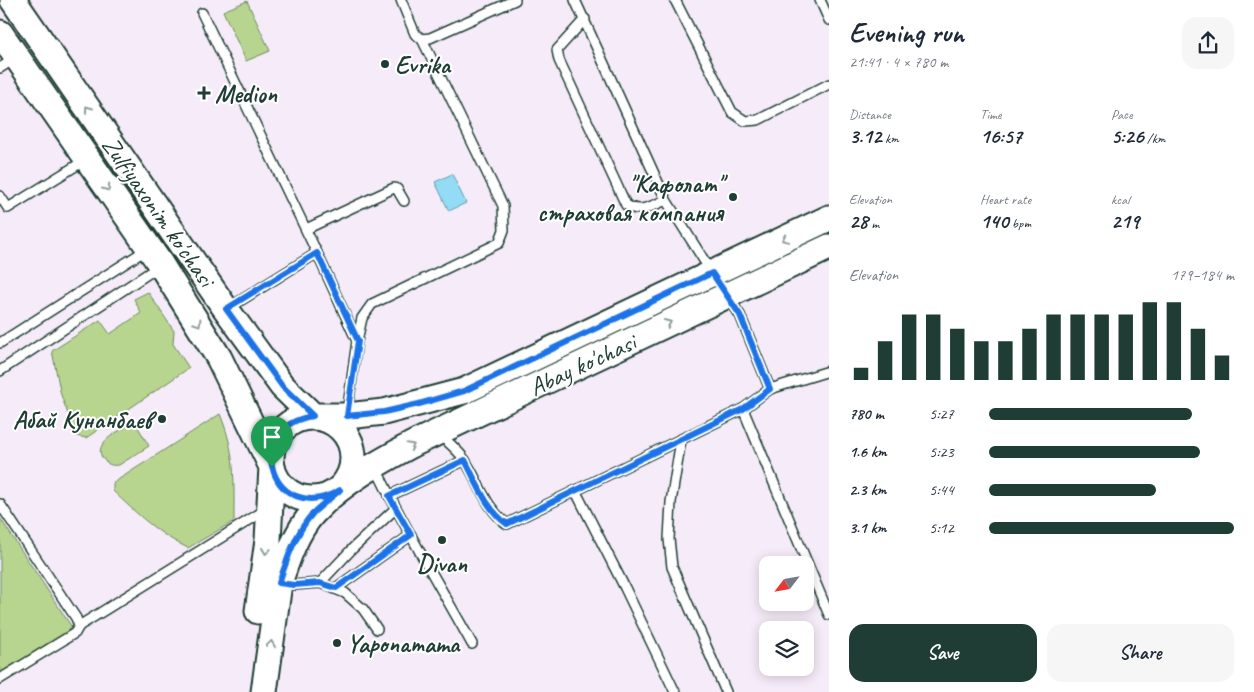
<!DOCTYPE html>
<html lang="en">
<head>
<meta charset="utf-8">
<style>
	:root { --surface:#fff; --page:#f6f6f7; --text:#1f2937; --muted:#747a83; --accent:#1f3d34 }
	body { margin:0; font-family:Caveat,sans-serif; background:var(--page); color:var(--text); height:100vh; display:flex; flex-direction:column; font-size:19px; white-space:nowrap }
	* { box-sizing:border-box; margin:0 }
	p { font-size:16px; color:var(--muted) }
	.icon { flex:none; width:28px; height:28px; fill:none; stroke:currentColor; stroke-width:2; stroke-linecap:round; stroke-linejoin:round }
	.map { position:relative; flex:1; overflow:hidden }
	.sheet { display:flex; flex-direction:column; background:var(--surface); width:425px }
	.sheet>* { flex:none }
	.needle { width:32px; rotate:239deg }
	.tools { position:absolute; left:759px; top:556px; display:grid; gap:10px }
	.tools a { display:grid; place-items:center; width:55px; height:55px; border-radius:10px; background:var(--surface); box-shadow:0 2px 12px #0003; font-size:25px }
	.pin { position:absolute; display:grid; place-items:center; width:42px; height:42px; color:#fff; margin:-51px -21px; border-radius:50% 50% 50% 0; rotate:-45deg; box-shadow:0 0 5px #0007 }
	.pin .icon { rotate:45deg }
	.round { display:grid; place-items:center; flex:none; width:52px; height:52px; border-radius:15px; background:var(--page) }
	.summary { display:flex; align-items:center; justify-content:space-between; height:85px; padding:0 20px }
	h1 { font-size:28px; font-weight:600; line-height:38px }
	.figures { display:grid; grid-template-columns:repeat(3,1fr); gap:8px; height:85px; padding:5px 20px }
	.figures div { display:grid; align-content:center }
	.figures b { font-size:21px; font-weight:600 }
	.figures small { font-size:14px; font-weight:400 }
	.figures p { font-size:14px }
	.chart { height:140px; padding:10px 20px }
	.chart p { display:flex; justify-content:space-between }
	.chart svg { width:100%; height:90px; margin-top:5px; stroke:var(--accent); stroke-width:6 }
	.primary-button { display:flex; gap:10px; margin-top:auto; padding:10px 20px }
	.primary-button a { flex:1; height:58px; border-radius:15px; background:var(--accent); color:#fff; font-size:20px; font-weight:600; line-height:58px; text-align:center }
	.primary-button a+a { background:var(--page); color:var(--text) }
	ul { padding:0 20px; list-style:none; font-size:16px }
	li { display:grid; grid-template-columns:80px 60px 1fr; align-items:center; height:38px }
	li i { height:12px; border-radius:6px; background:var(--accent) }
	main { display:flex; flex:1; min-height:0 }
	.map>svg:first-child { display:block }
	.green { fill:#b7d58e; stroke:#6b8961 }
	.water { fill:#94dbf6; stroke:#659ca8 }
	.lines { fill:none; stroke-linecap:round; stroke-linejoin:round }
	.service-casing { stroke:#1f3d34; stroke-width:12 }
	.secondary-casing { stroke:#1f3d34; stroke-width:29 }
	.service { stroke:#fff; stroke-width:9 }
	.secondary { stroke:#fff; stroke-width:25 }
	.oneway { stroke:#8f9e9a }
	.route-casing { stroke:#fff; stroke-width:10 }
	.route { stroke:#1a73e8; stroke-width:6 }
	.poi-dot { fill:#1f3d34; stroke:#fff; stroke-width:2 }
	.labels { text-anchor:middle; stroke-width:4; stroke-linejoin:round; paint-order:stroke }
	.poi-label { font-size:25px; font-weight:bold; fill:#1f3d34; stroke:#fff; text-anchor:start }
	.street-label { font-size:25px; fill:#1f3d34; stroke:#fff }
</style>
</head>
<body>
<main>
<div class="map">
<svg width="829" height="692" viewBox="0 0 829 692">
	<rect width="100%" height="100%" fill="#f6ecf9"/>
	<filter id="ink" filterUnits="userSpaceOnUse"><feTurbulence type="fractalNoise" baseFrequency=".02" numOctaves="2"/><feDisplacementMap in="SourceGraphic" scale="10" xChannelSelector="R" yChannelSelector="G"/><feConvolveMatrix kernelMatrix="1 2 1 2 8 2 1 2 1" color-interpolation-filters="sRGB"/></filter>
	<g filter="url(#ink)">
		<!-- green -->
		<g class="green">
			<path d="M247,1L270,51L246,61L223,11Z"/>
			<path d="M148,292L174,331L173,344L189,368L86,438L76,436L61,395L52,351L100,320L110,334L141,313L134,299Z"/>
			<path d="M220,414C236,453 234,479 234,521L188,548C159,535 136,513 113,491V483Z"/>
			<path d="M135,422L149,446L119,465C113,466 108,465 104,460C89,443 123,429 135,422Z"/>
			<path d="M0,518L73,629L0,675Z"/>
		</g>
		<!-- water -->
		<path class="water" d="M452,174L466,203L449,211L435,182Z"/>
		<g class="lines">
			<!-- service casing -->
			<g class="service-casing">
				<g id="service">
					<path d="M401,0L415,34L422,39L430,38L515,0"/>
					<path d="M575,0L666,200L712,273"/>
					<path d="M675,0L732,112L745,121L758,120L829,84"/>
					<path d="M820,0L829,20"/>
					<path d="M202,13L317,253L227,309"/>
					<path d="M585,19L557,50L559,60L626,205C641,214 651,206 666,200"/>
					<path d="M0,68L17,57"/>
					<path d="M0,196L8,208L87,159"/>
					<path d="M306,229L394,188L397,189L404,201"/>
					<path d="M317,253L357,341L347,414"/>
					<path d="M727,296L740,315L770,389"/>
					<path d="M357,341L362,318L372,304L499,243L504,230L503,206L422,39"/>
					<path d="M0,343L149,248"/>
					<path d="M0,371L161,265"/>
					<path d="M743,409L829,615"/>
					<path d="M439,434C448,442 457,449 464,459C479,481 485,508 507,524L743,409L770,389L829,371"/>
					<path d="M681,440L671,502L669,539L672,567L726,692"/>
					<path d="M376,468C404,528 440,586 472,644"/>
					<path d="M575,490L625,588L675,692"/>
					<path d="M389,496L465,460"/>
					<path d="M0,504L76,618L79,626L75,633L0,679"/>
					<path d="M281,583L294,585L320,583L345,593L363,609L377,629"/>
					<path d="M320,583L352,549L395,509"/>
					<path d="M336,588L411,535"/>
					<path d="M79,626L267,509"/>
				</g>
			</g>
			<!-- secondary casing -->
			<g class="secondary-casing">
				<g id="secondary">
					<path d="M13,0L223,305L282,386L313,416H347L384,412L464,391L829,218"/>
					<path d="M0,33L161,265L219,358L272,467L268,540L258,611"/>
					<circle cx="312" cy="458" r="41"/>
					<path d="M264,692L279,583C287,559 296,532 313,513C341,483 379,462 415,443L829,247"/>
				</g>
			</g>
			<!-- service -->
			<use href="#service" class="service"/>
			<!-- secondary -->
			<use href="#secondary" class="secondary"/>
		</g>
		<!-- one-way arrows -->
		<defs><path id="oneway-chevron" d="M-2-3.5L2.5 0L-2 3.5" fill="none" stroke-width="1.6" stroke-linecap="round" stroke-linejoin="round" transform="scale(1.25)"/></defs>
		<g class="oneway">
			<use href="#oneway-chevron" transform="translate(88 109) rotate(-125)"/>
			<use href="#oneway-chevron" transform="translate(107 188) rotate(55)"/>
			<use href="#oneway-chevron" transform="translate(785 239) rotate(155)"/>
			<use href="#oneway-chevron" transform="translate(198 323) rotate(58)"/>
			<use href="#oneway-chevron" transform="translate(668 323) rotate(-25)"/>
			<use href="#oneway-chevron" transform="translate(411 446) rotate(-28)"/>
			<use href="#oneway-chevron" transform="translate(266 551) rotate(98)"/>
			<use href="#oneway-chevron" transform="translate(271 644) rotate(-82)"/>
		</g>
	</g>
	<g class="lines" filter="url(#ink)">
		<!-- route casing -->
		<g class="route-casing">
			<path id="route" d="M317,253L358,341L347,416L384,412L419,404L464,391L712,273L740,315L770,389L743,409L507,524C486,509 477,483 465,460L389,496L411,535L336,588L320,583L294,585L279,583C287,559 296,532 313,513C321,505 331,498 340,490C273,529 239,427 313,416L282,386L226,309Z"/>
		</g>
		<!-- route -->
		<use href="#route" class="route"/>
	</g>
	<!-- markers -->
	<g class="poi-dot">
		<circle cx="385" cy="64" r="5"/>
		<path d="M201.5 85.5h5v5h5v5h-5v5h-5v-5h-5v-5h5z"/>
		<circle cx="733" cy="197" r="5"/>
		<circle cx="162" cy="419" r="5"/>
		<circle cx="442" cy="540" r="5"/>
		<circle cx="337" cy="643" r="5"/>
	</g>
	<g class="labels">
		<!-- poi labels -->
		<g class="poi-label">
			<text x="395" y="73">Evrika</text>
			<text x="215" y="102">Medion</text>
			<text x="723" y="192" text-anchor="end">"Кафолат"<tspan x="723" dy="29">страховая компания</tspan></text>
			<text x="152" y="428" text-anchor="end">Абай Кунанбаев</text>
			<text x="442" y="572" text-anchor="middle">Divan</text>
			<text x="347" y="652">Yaponamama</text>
		</g>
		<!-- street labels -->
		<g class="street-label">
			<text transform="translate(159 211) rotate(55)" y="9">Zulfiyaxonim ko'chasi</text>
			<text transform="translate(582 364) rotate(-25)" y="9">Abay ko'chasi</text>
		</g>
	</g>
</svg>
<div class="tools">
<a><svg class="needle" viewBox="-14 -14 28 28"><path d="M0-13l5 13h-10z" fill="#e53935"/><path d="M0 13l5-13h-10z" fill="#747a83"/></svg></a>
<a><svg class="icon" aria-label="layers" viewBox="0 0 24 24"><path d="M12 4l9 5-9 5-9-5zM3 14l9 5 9-5"/></svg></a>
</div>
<div class="pin" style="left:272px;top:467px;background:#1e9e55"><svg class="icon" aria-label="arrive" viewBox="0 0 24 24"><path d="M6 21V4h12l-3 4 3 4H6"/></svg></div>
</div>
<section class="sheet">
<div class="summary"><div><h1>Evening run</h1><p>21:41 · 4 × 780 m</p></div><a class="round"><svg class="icon" aria-label="share" viewBox="0 0 24 24"><path d="M12 15V3M7 8l5-5 5 5M5 13v7h14v-7"/></svg></a></div>
<div class="figures">
<div><p>Distance</p><b>3.12<small> km</small></b></div>
<div><p>Time</p><b>16:57</b></div>
<div><p>Pace</p><b>5:26<small> /km</small></b></div>
</div>
<div class="figures">
<div><p>Elevation</p><b>28<small> m</small></b></div>
<div><p>Heart rate</p><b>140<small> bpm</small></b></div>
<div><p>kcal</p><b>219</b></div>
</div>
<div class="chart"><p><span>Elevation</span>179–184 m</p>
<svg viewBox="0 0 160 44" preserveAspectRatio="none"><path d="M5 44V38M15 44V25M25 44V12M35 44V12M45 44V19M55 44V25M65 44V25M75 44V19M85 44V12M95 44V12M105 44V12M115 44V12M125 44V6M135 44V6M145 44V19M155 44V32"/></svg>
</div>
<ul>
<li><b>780 m</b>5:27<i style="width:83%"></i></li>
<li><b>1.6 km</b>5:23<i style="width:86%"></i></li>
<li><b>2.3 km</b>5:44<i style="width:68%"></i></li>
<li><b>3.1 km</b>5:12<i style="width:100%"></i></li>
</ul>
<div class="primary-button"><a>Save</a><a>Share</a></div>
</section>
</main>
</body>
</html>
